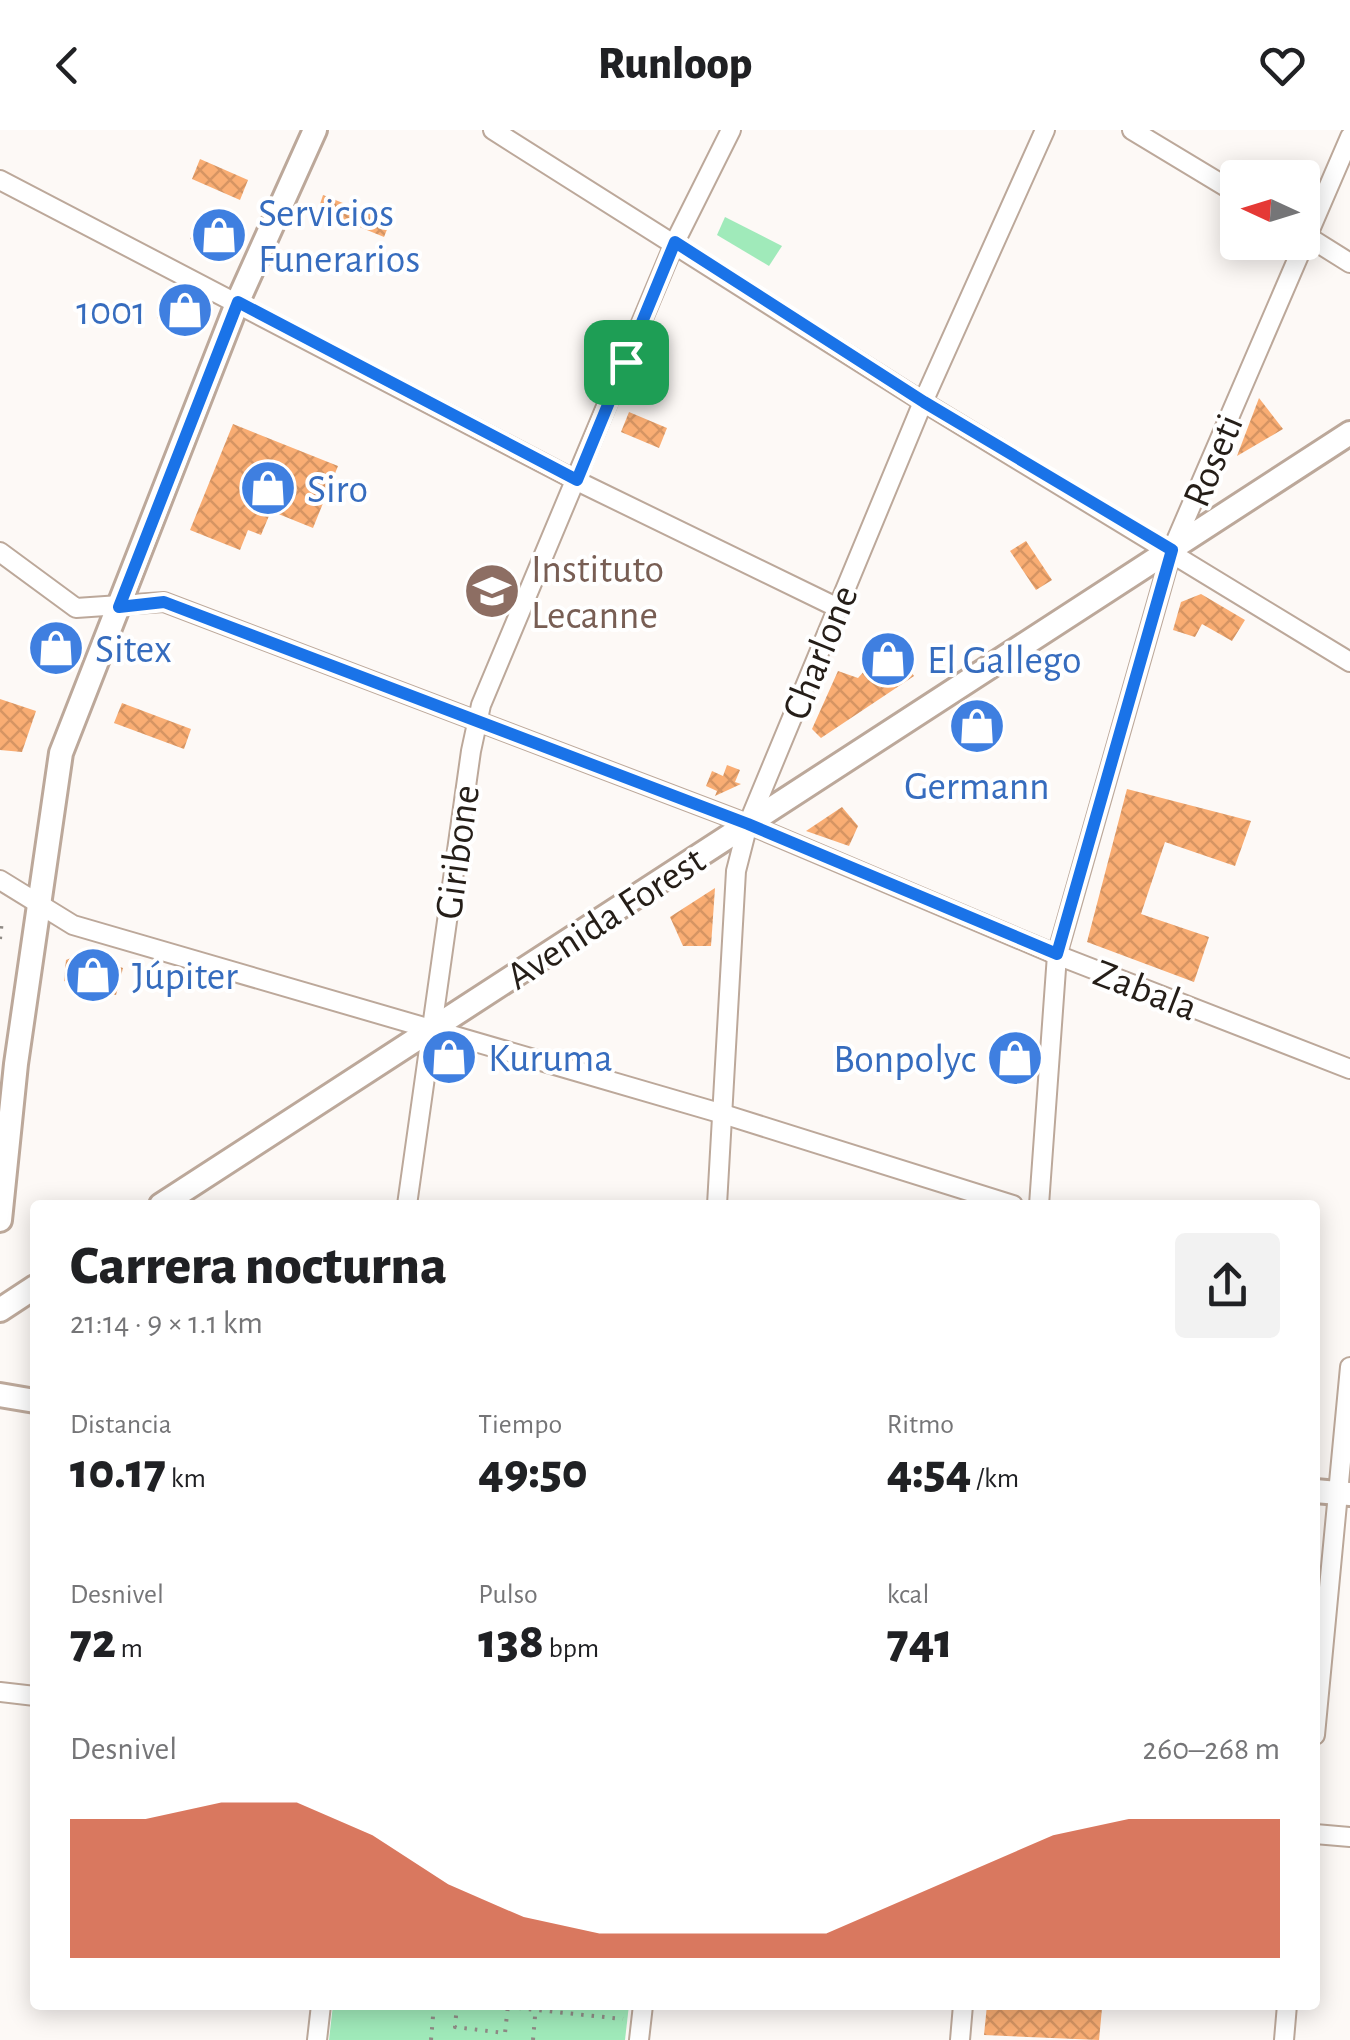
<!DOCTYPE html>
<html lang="es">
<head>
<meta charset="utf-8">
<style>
	:root { --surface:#fff; --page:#f2f2f2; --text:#202124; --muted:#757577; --accent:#ca401c }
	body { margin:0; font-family:"Alegreya Sans",sans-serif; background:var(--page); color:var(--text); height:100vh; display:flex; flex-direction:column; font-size:38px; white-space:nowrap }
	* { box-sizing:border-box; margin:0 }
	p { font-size:32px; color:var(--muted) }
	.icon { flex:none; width:55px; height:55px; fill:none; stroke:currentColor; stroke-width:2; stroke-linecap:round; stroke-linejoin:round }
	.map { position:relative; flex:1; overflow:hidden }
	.sheet { position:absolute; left:30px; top:1070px; width:1290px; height:810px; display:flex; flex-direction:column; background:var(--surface); border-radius:10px; box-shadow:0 5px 25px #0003 }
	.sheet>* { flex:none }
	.needle { width:65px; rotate:274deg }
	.fabs { position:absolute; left:1220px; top:30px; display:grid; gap:20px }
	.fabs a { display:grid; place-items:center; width:100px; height:100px; border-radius:10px; background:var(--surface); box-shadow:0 5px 25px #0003; font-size:50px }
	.pin { position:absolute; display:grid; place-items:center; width:85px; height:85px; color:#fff; margin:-42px; border-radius:20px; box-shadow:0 5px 15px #0006 }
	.round { display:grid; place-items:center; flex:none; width:105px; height:105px; border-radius:10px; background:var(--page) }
	.summary { display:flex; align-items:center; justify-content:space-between; height:170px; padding:0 40px }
	h1 { font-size:55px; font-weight:800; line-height:75px }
	.figures { display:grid; grid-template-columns:repeat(3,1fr); gap:15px; height:170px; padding:10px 40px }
	.figures div { display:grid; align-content:center }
	.figures b { font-size:50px; font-weight:800 }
	.figures small { font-size:28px; font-weight:400 }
	.figures p { font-size:28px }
	.chart { height:280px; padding:20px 40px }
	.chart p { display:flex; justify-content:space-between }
	.chart svg { width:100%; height:180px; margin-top:10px; fill:var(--accent); opacity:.7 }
	header { display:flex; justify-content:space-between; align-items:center; height:130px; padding:0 40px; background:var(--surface); font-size:45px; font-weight:800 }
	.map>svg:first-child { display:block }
	.green { fill:#a0eaba }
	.building { fill:url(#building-cross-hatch) }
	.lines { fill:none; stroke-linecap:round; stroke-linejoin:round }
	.street-casing { stroke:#bca89a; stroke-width:22 }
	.secondary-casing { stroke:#bca89a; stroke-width:28 }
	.path { stroke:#908b86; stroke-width:4; stroke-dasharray:2.5 8; stroke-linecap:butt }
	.street { stroke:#fff; stroke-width:18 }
	.secondary { stroke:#fff; stroke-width:22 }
	.route-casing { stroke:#fff; stroke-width:20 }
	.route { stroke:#1a73e8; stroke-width:12 }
	.labels { text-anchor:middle; stroke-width:8; stroke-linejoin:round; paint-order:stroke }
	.shop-label { font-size:40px; fill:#366cbe; stroke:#fff; text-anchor:start }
	.street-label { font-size:40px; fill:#251e18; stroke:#fff }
	.education-label { font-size:40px; fill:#785e54; stroke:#fff; text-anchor:start }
</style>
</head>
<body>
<header><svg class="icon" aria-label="back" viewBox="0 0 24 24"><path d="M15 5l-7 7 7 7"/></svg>Runloop<svg class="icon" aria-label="heart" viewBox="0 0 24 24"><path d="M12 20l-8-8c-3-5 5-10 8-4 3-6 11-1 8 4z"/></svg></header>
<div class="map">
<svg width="1350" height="1910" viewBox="0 0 1350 1910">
	<defs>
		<pattern id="building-cross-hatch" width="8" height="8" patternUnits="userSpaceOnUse" patternTransform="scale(2.5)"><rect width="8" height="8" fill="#f9ad73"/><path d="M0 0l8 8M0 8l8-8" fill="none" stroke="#d59463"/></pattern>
	</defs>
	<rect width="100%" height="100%" fill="#fdf9f6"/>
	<!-- green -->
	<g class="green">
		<path d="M725,87L782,116L769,136L717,105Z"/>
		<path d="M333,1875H629L625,1910H329Z"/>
	</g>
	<!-- building -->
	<g class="building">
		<path d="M200,29L248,50L240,70L192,49Z"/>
		<path d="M323,65L390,92L384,107L318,80Z"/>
		<path d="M200,87L225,99L215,121L190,109Z"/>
		<path d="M167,165L183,171L190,186L184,200L157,188Z"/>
		<path d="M1259,268L1283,299L1237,326Z"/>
		<path d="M629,282L667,298L659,318L621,302Z"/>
		<path d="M233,294L338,336L313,398L271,381L261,405L248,400L240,420L190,400Z"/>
		<path d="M1026,411L1052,450L1036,460L1010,421Z"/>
		<path d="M1201,464L1245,490L1232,511L1202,494L1195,507L1173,500L1181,472Z"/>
		<path d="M890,512L914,546L821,608L812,599L838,541L858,548Z"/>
		<path d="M0,569L36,581L22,622L0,620Z"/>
		<path d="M122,573L191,599L184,619L114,593Z"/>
		<path d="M980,577L995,601L973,615L958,591Z"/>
		<path d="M727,635L740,640L735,652L741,654L715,666L717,661L706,656L712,641L723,646Z"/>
		<path d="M1127,659L1251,691L1235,736L1165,712L1141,784L1209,807L1194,852L1087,812Z"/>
		<path d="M842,677L858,696L849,716L806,701Z"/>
		<path d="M715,758L711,816H683L670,787Z"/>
		<path d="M81,824L123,838L116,865L64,851L66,830Z"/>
		<path d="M987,1875L1102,1878L1099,1910L984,1905Z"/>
	</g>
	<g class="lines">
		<!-- street casing -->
		<g class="street-casing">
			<g id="street">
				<path d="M493,0L923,272L1350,532"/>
				<path d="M1132,0L1238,64"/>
				<path d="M0,50L577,351L836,477"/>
				<path d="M1302,103L1350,133"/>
				<path d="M0,422L76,478L164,472L748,694L1057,825L1350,939"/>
				<path d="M0,750L73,795L723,984L1013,1075"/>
				<path d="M407,1075L471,621L481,575L675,112L731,0"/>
				<path d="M717,1075L736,741L748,694L923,272L1045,0"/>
				<path d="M1039,1075L1057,825L1172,420L1350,7"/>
				<path d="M0,1562L35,1566"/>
				<path d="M1315,1605L1350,1237"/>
				<path d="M1315,1704L1350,1707"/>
				<path d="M317,1910L321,1875"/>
				<path d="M639,1910L643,1875"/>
				<path d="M960,1910L963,1875"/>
				<path d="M1284,1910L1287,1875"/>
			</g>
		</g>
		<!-- secondary casing -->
		<g class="secondary-casing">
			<g id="secondary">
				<path d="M161,1075L1350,303"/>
				<path d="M0,1090L16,934L61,623L238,171L315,0"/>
				<path d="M0,1180L35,1157"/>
				<path d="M0,1265L35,1271"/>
				<path d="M1315,1361L1350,1364"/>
			</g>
		</g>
		<!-- path -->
		<g class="path">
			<path d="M0,809L2,790"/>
			<path d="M457,1875L455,1897L505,1903L508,1875"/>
			<path d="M508,1877L623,1889"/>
			<path d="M431,1910L434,1875"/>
			<path d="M533,1910L536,1875"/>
		</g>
		<!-- street -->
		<use href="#street" class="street"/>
		<!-- secondary -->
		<use href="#secondary" class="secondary"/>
	</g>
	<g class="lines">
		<!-- route casing -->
		<g class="route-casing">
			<path id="route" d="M675,112L924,272L1172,420L1057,824L748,694L164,472L119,477L238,172L577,350Z"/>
		</g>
		<!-- route -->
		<use href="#route" class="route"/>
	</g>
	<!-- icons -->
	<defs>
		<g id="shop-disc" transform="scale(2.875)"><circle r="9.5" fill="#3f7fe0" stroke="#fff"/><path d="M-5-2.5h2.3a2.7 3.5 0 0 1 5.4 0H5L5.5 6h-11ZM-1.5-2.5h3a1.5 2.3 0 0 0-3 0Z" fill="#fff"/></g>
		<g id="school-disc" transform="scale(2.875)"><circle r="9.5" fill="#8d6e63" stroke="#fff"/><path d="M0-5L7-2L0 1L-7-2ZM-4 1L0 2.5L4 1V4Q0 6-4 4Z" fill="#fff"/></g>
	</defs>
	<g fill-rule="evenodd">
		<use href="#shop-disc" x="219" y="105"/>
		<use href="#shop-disc" x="185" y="180"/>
		<use href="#shop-disc" x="268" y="358"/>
		<use href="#school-disc" x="492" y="461"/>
		<use href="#shop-disc" x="56" y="518"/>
		<use href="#shop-disc" x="888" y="529"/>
		<use href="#shop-disc" x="977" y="596"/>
		<use href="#shop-disc" x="93" y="845"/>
		<use href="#shop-disc" x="449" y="927"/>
		<use href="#shop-disc" x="1015" y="928"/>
	</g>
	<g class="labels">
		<!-- shop labels -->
		<g class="shop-label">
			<text x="258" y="96">Servicios<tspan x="258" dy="46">Funerarios</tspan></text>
			<text x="146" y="194" text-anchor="end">1001</text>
			<text x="307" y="372">Siro</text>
			<text x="95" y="532">Sitex</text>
			<text x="927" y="543">El Gallego</text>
			<text x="977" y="669" text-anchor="middle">Germann</text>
			<text x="132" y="859">Júpiter</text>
			<text x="488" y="941">Kuruma</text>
			<text x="976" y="942" text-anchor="end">Bonpolyc</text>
		</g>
		<!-- street labels -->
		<g class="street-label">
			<text transform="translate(1212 330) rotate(-67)" y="14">Roseti</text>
			<text transform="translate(819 522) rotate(-68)" y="14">Charlone</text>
			<text transform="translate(456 722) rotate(-82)" y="14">Giribone</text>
			<text transform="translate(605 787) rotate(-33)" y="14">Avenida Forest</text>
			<text transform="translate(1146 859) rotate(21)" y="14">Zabala</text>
		</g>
		<!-- education labels -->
		<g class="education-label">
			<text x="531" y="452">Instituto<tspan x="531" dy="46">Lecanne</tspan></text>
		</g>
	</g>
</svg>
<div class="fabs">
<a><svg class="needle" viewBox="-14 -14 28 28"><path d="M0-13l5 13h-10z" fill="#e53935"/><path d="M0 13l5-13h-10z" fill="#757577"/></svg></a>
</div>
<div class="pin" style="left:626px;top:232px;background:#1e9e55"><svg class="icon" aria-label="arrive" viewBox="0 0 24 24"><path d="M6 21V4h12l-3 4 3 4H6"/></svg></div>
<section class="sheet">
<div class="summary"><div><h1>Carrera nocturna</h1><p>21:14 · 9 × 1.1 km</p></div><a class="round"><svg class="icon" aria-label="share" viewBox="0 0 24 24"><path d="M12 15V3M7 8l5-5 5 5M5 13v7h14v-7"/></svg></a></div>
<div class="figures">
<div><p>Distancia</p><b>10.17<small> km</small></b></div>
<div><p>Tiempo</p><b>49:50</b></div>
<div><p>Ritmo</p><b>4:54<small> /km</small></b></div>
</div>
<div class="figures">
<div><p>Desnivel</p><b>72<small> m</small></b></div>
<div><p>Pulso</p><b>138<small> bpm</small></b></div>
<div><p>kcal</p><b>741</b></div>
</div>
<div class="chart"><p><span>Desnivel</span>260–268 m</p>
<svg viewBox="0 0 160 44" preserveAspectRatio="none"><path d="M0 44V10L10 10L20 6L30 6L40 14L50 26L60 34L70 38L80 38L90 38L100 38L110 30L120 22L130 14L140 10L150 10L160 10V44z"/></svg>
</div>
</section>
</div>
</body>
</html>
